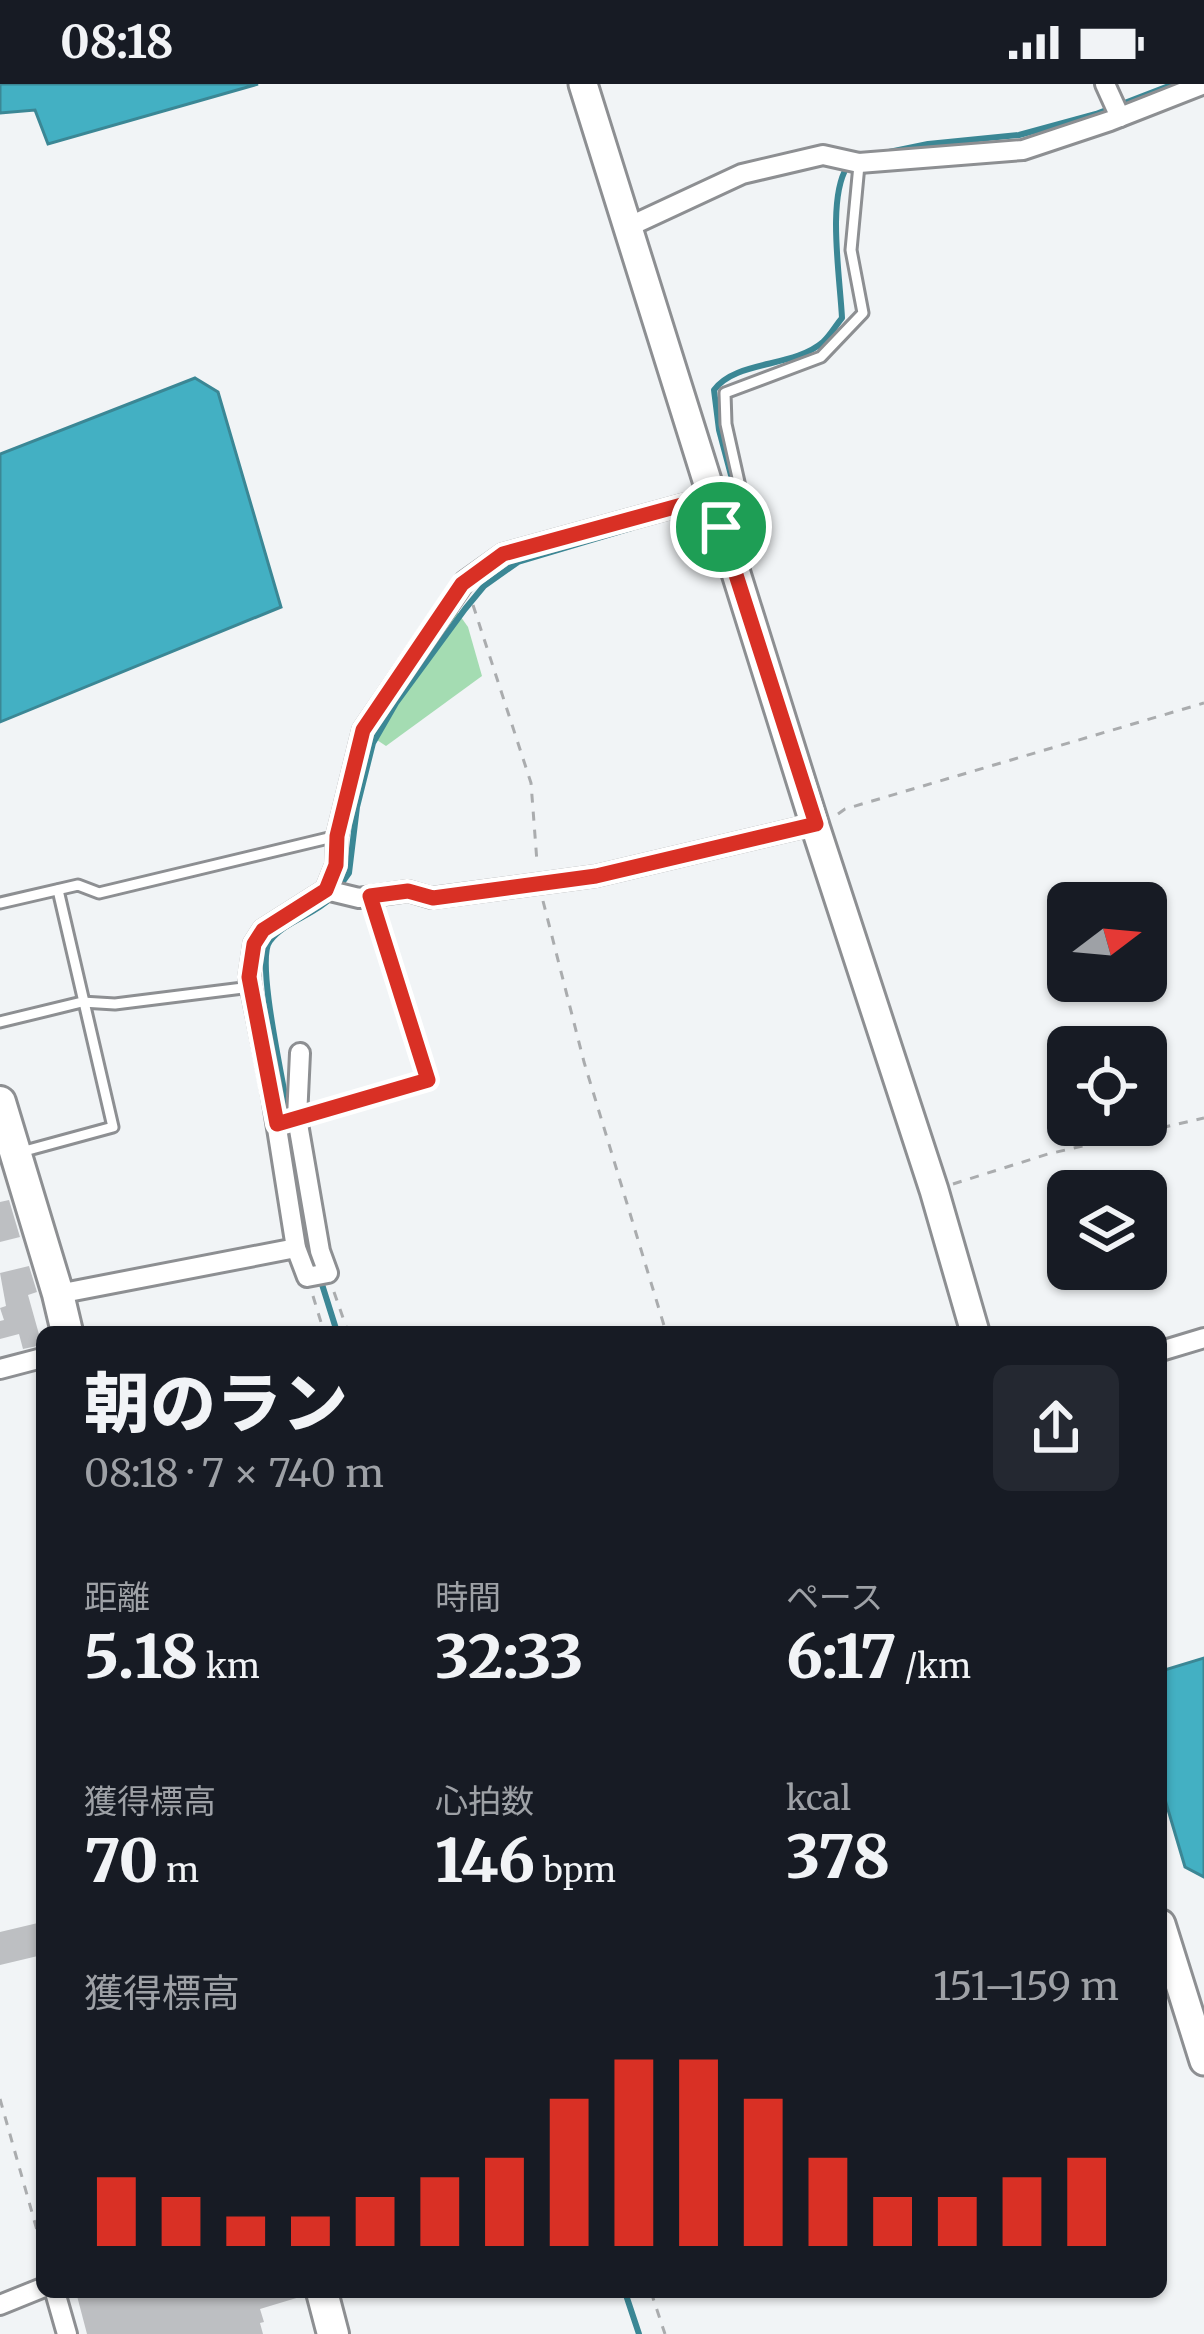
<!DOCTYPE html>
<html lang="ja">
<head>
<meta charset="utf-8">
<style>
	:root { --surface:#171b24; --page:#242831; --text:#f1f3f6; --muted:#9ea1a6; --accent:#d93025 }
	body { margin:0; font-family:Merriweather,"Noto Sans JP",serif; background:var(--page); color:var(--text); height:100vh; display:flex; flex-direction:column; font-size:45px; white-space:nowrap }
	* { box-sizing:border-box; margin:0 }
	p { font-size:39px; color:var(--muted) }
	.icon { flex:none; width:66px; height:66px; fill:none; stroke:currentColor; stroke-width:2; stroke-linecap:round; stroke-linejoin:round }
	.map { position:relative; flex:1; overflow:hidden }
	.sheet { position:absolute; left:36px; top:1242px; width:1131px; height:972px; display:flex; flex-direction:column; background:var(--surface); border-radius:18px; box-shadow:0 3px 9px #0004 }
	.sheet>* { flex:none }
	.needle { width:78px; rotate:74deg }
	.buttons { position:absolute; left:1047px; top:798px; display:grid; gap:24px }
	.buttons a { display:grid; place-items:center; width:120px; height:120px; border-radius:18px; background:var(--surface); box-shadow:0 3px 9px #0004; font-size:60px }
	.pin { position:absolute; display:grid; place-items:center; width:102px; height:102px; color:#fff; margin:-51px; border:6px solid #fff; border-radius:50%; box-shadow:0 3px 12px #0007 }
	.round { display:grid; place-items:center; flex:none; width:126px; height:126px; border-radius:18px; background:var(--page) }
	.head { display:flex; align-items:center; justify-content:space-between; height:204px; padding:0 48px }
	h1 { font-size:66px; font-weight:800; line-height:90px }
	.stats { display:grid; grid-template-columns:repeat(3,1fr); gap:18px; height:204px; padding:12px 48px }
	.stats div { display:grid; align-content:center }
	.stats b { font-size:60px; font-weight:800 }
	.stats small { font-size:33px; font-weight:400 }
	.stats p { font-size:33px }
	.chart { height:336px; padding:24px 48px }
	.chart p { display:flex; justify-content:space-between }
	.chart svg { width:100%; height:216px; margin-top:12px; stroke:var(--accent); stroke-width:6 }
	.status { display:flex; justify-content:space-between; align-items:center; height:84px; padding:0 60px; background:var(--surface); direction:ltr }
	.status svg { height:33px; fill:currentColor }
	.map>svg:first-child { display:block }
	.green { fill:#a4dcb2 }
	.water { fill:#43b0c3; stroke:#3b8795; stroke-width:3 }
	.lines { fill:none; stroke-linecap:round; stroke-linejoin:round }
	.stream { stroke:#3b8795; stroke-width:6 }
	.building { fill:#bdbfc2 }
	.lane-casing { stroke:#8d8f92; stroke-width:15 }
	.street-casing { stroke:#8d8f92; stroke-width:24 }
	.secondary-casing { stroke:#8d8f92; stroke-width:33 }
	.primary-casing { stroke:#8d8f92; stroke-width:36 }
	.path { stroke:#aaacae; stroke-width:3; stroke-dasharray:9 9; stroke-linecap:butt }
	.lane { stroke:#fff; stroke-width:9 }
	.street { stroke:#fff; stroke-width:18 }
	.secondary { stroke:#fff; stroke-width:27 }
	.primary { stroke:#fff; stroke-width:30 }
	.route-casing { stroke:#fff; stroke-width:24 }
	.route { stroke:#d93025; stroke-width:15 }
</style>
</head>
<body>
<div class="status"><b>08:18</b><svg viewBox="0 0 49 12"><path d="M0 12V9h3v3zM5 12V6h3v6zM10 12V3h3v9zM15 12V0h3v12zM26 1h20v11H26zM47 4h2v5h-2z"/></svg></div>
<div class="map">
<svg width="1204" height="2250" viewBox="0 0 1204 2250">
	<rect width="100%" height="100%" fill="#f1f4f6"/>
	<!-- green -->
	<path class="green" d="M446,512L468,543L482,592L386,662L356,642Z"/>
	<!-- water -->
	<g class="water">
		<path d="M0,0H258L48,60L35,26L0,29Z"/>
		<path d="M195,294L218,308L281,523L0,638V370Z"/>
		<path d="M1204,1574V1793L1185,1783L1161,1702V1587Z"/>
	</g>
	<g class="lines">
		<!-- stream -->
		<g class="stream">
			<path d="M889,68L928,60L1019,51L1096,30L1174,0"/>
			<path d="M725,416L732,395L719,346L714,306C736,276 793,284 823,258C830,252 836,241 842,234C840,193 827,115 847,83"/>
			<path d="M339,803L349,789L357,723L373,659L396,619L465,525L484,502L518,478L632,444"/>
			<path d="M289,1034C285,1004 255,876 270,857C284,838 314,831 331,814"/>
			<path d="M300,1101L312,1170"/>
			<path d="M320,1194L337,1248"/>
			<path d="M625,2208L639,2250"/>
		</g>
	</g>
	<!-- building -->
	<g class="building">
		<path d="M9,1116L20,1153L0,1158V1118Z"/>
		<path d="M29,1182L37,1208L28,1211L42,1261L23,1265L19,1250L0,1255V1237L4,1236L0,1224L6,1222L0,1189Z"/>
		<path d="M42,1838V1871L0,1881V1848Z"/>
		<path d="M76,2208H303V2212L260,2225L264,2238L260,2239L263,2250H87Z"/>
	</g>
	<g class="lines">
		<!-- lane casing -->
		<g class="lane-casing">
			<g id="lane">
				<path d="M724,439L743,416L726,340L725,309L821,273L863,229L851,166L859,81"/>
				<path d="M0,819L78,801L99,809L337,752"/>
				<path d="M0,938L82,918L115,920L251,903"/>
				<path d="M277,1040L428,996L370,812"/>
				<path d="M21,1068L113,1043L58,806"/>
			</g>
		</g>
		<!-- street casing -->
		<g class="street-casing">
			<g id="street">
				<path d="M1105,0L1120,33"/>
				<path d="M628,143L742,90L823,71L859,79L1023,66L1110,37L1204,0"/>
				<path d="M326,806L359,814L408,807L432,814L596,792L816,740"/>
				<path d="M300,969L297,1034L320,1167L328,1189L307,1193L296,1164L270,1000L249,894L254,860L263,846L326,806L336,781L337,752L363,646L465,497L503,470L711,413"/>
				<path d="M58,1210L296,1164"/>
				<path d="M1161,1267L1204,1254"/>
				<path d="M0,1285L42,1274"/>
				<path d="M55,2208L67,2250"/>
				<path d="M0,2221L42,2204"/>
			</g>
		</g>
		<!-- secondary casing -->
		<g class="secondary-casing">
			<g id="secondary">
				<path d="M583,0L816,745L934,1106L975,1248"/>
				<path d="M1161,1840L1204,1977"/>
			</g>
		</g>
		<!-- primary casing -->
		<g class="primary-casing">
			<g id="primary">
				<path d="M0,1018L58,1210L67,1248"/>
				<path d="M322,2208L333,2250"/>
			</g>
		</g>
		<!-- path -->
		<g class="path">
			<path d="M473,521L531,699L537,778"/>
			<path d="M838,730L845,725L1204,619"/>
			<path d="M543,817L584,978L666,1248"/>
			<path d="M953,1100L1048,1070L1204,1034"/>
			<path d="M334,1208L348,1248"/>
			<path d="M313,1212L324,1248"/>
			<path d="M0,2015L42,2164"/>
			<path d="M651,2208L665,2250"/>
		</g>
		<!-- lane -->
		<use href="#lane" class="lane"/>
		<!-- street -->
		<use href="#street" class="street"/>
		<!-- secondary -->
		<use href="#secondary" class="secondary"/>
		<!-- primary -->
		<use href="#primary" class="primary"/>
	</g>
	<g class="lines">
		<!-- route casing -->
		<g class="route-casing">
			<path id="route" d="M711,413L816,740L596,792L433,814L408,807L370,812L428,996L277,1040L249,893L254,860L263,846L326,806L336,781L337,752L363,646L462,500L503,470Z"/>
		</g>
		<!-- route -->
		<use href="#route" class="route"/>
	</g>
</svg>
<div class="buttons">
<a><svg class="needle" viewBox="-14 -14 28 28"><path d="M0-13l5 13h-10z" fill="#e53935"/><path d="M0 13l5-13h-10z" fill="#9ea1a6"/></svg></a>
<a><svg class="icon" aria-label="locate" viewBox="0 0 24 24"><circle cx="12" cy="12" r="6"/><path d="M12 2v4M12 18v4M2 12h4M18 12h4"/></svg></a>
<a><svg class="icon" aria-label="layers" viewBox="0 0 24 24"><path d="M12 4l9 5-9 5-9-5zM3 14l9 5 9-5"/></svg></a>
</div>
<div class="pin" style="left:721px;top:443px;background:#1e9e55"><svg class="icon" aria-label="arrive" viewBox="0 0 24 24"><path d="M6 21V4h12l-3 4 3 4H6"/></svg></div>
<section class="sheet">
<div class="head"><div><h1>朝のラン</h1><p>08:18 · 7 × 740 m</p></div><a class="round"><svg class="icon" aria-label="share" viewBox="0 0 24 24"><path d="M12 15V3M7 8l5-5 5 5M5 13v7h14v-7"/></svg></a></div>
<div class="stats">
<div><p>距離</p><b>5.18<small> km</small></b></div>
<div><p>時間</p><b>32:33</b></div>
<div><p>ペース</p><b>6:17<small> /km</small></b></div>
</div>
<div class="stats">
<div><p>獲得標高</p><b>70<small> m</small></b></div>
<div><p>心拍数</p><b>146<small> bpm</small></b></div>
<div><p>kcal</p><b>378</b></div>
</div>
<div class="chart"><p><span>獲得標高</span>151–159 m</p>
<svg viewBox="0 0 160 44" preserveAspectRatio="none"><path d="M5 44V30M15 44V34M25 44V38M35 44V38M45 44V34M55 44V30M65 44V26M75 44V14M85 44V6M95 44V6M105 44V14M115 44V26M125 44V34M135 44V34M145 44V30M155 44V26"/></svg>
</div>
</section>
</div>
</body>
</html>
